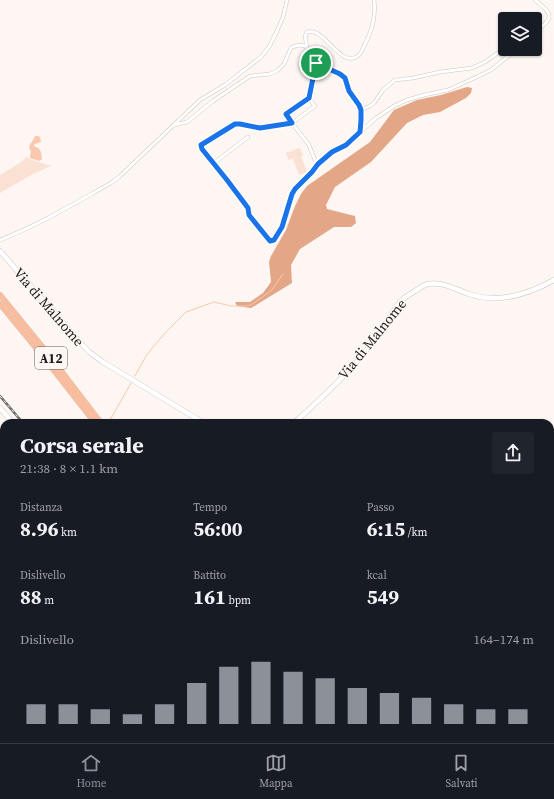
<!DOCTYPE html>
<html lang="it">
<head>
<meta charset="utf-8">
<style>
	:root { --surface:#171b24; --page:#20242c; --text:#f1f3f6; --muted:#9ea1a6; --line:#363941; --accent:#8c9099 }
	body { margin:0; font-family:"Source Serif 4",serif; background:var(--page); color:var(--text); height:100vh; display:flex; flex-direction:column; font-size:15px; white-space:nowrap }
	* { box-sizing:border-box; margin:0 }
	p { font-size:13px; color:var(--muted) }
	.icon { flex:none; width:22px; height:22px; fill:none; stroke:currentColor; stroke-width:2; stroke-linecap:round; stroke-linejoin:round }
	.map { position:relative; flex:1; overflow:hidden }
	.details { position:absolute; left:0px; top:419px; width:554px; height:324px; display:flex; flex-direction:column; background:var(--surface); border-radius:12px 12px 0 0; box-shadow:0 1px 3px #0004 }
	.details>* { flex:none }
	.tools { position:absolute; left:498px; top:12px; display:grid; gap:8px }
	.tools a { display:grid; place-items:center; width:44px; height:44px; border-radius:4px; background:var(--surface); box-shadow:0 1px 3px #0004; font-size:20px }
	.pin { position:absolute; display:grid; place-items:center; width:34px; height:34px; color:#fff; margin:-17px; border:2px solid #fff; border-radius:50%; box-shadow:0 1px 4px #0007 }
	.round { display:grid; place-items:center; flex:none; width:42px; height:42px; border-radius:4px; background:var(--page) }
	.overview { display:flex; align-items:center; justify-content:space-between; height:68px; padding:0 20px }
	h1 { font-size:22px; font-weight:700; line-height:30px }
	.stats { display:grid; grid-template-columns:repeat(3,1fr); gap:6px; height:68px; padding:4px 20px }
	.stats div { display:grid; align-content:center }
	.stats b { font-size:20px; font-weight:700 }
	.stats small { font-size:11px; font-weight:400 }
	.stats p { font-size:11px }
	.chart { height:112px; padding:8px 20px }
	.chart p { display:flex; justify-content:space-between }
	.chart svg { width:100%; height:72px; margin-top:4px; stroke:var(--accent); stroke-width:6 }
	.tabs { display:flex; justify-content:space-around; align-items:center; height:56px; border-top:1px solid var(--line); background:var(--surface); font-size:11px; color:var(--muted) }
	.tabs a { display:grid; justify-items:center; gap:2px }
	.tabs .selected { color:var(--accent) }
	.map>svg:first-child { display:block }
	.green { fill:#fae1d4 }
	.forest { fill:#e3a788 }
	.water { fill:#f9c8ae }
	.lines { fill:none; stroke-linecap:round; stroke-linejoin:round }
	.stream { stroke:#f9c8ae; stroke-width:1 }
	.canal { stroke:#f9c8ae; stroke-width:3.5 }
	.street-casing { stroke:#cdc7c3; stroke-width:4 }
	.secondary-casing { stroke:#cdc7c3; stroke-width:5.5 }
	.highway-casing { stroke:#d6d6d6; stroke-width:6 }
	.street { stroke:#fff; stroke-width:3 }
	.secondary { stroke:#fff; stroke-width:4.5 }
	.highway { stroke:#f7bd9e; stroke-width:5.5 }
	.rail-casing { stroke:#6d6967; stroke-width:2.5 }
	.rail { stroke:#fdf6f2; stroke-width:1; stroke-dasharray:3; stroke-linecap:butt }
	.route-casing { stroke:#fff; stroke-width:8 }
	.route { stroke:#1a73e8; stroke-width:5 }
	.labels { text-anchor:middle; stroke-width:3; stroke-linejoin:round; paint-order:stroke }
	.shield { fill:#fdf6f2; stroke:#605c5a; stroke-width:1 }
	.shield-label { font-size:13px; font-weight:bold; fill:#1c1a19 }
	.street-label { font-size:14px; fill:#1c1a19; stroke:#fdf6f2 }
</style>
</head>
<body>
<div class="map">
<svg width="554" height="743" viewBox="0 0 554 743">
	<rect width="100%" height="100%" fill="#fdf6f2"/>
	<!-- green -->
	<g class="green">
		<path d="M300,148L303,155L301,156L307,172L299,175L293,159L300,156L289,160L286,153Z"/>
		<path d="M26,157L32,160L51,166L31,175L0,193V175L20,163Z"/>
	</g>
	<!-- forest -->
	<path class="forest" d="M467,87L472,88L471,93L466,98L440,112L423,115L407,123L371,162L335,187L326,205L327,209L355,216L356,223L351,227H334L300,249L291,265L292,283L251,308L237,306L235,302H250L263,293L271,282L269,262L271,256L286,230L295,206L301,194L307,186L370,142L394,110L417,100L441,95Z"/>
	<!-- water -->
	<path class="water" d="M35,136H38L40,137L41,142L35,144L34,145L35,147C42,148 41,154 42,159L41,160L39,161L30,158V156L31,152L29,148L30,144L32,142Z"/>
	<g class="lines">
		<!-- stream -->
		<g class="stream">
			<path d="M135,376L146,356L153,347L166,332L186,312L214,302L231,306H244L251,305L272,290L283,274"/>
			<path d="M106,423L110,420L131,383"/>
		</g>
		<!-- canal -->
		<g class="canal">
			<path d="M0,476L4,479"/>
			<path d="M550,615L554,614"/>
			<path d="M132,739L142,743"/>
			<path d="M173,743L190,739"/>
		</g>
		<!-- street casing -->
		<g class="street-casing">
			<g id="street">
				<path d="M535,25L539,21"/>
				<path d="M535,33C554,16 554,16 535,0"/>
				<path d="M307,48L305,36L307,32C326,27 341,71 359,55C362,52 363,48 365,44C372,31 376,15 374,0"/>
				<path d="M309,98L315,106L292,123L286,115Z"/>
				<path d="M309,98L316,63"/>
				<path d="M361,110L370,106L374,103L383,90L395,80L413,78L440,72L472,68L485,62L505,48"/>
				<path d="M174,125L187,122L213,101L250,76L270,74L277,71L284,64L290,50L292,47L299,45L305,46L308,49L313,59L316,63L340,74L345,78L349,91L360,108L361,115L360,129V132L351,141L344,146L332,152L318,164L312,172L296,188L292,194L281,227L274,241H271L269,240L249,215L247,207L227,180L202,149L201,147L202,144L216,136L234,124H241L260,128L292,123L309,145L315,160L318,164"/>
				<path d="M360,132L376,118L394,106L407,100L424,95L448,90L481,75L491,70L517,49"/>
				<path d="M214,163L248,137"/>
				<path d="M0,240C39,225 75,203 111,183L119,177L200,100L225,85L261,57L269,47L277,31L283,17L287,0"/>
			</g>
		</g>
		<!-- secondary casing -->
		<g class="secondary-casing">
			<g id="secondary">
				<path d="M0,251L79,341L89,352L103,362L204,423"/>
				<path d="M0,408L13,423"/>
				<path d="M294,423C314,405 333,388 351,368C362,356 373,343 382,330C389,320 393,308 402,300C406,296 411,294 415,291C419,289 423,285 428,284C442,281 457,290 469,294C498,304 529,294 554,280"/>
				<path d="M550,604L554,603"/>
				<path d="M180,739L181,743"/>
			</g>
		</g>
		<!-- highway casing -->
		<g class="highway-casing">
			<g id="highway">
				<path d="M0,295L49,355L101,423"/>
				<path d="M0,304L45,359L95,423"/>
				<path d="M320,739L323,743"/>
				<path d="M327,739L329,743"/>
			</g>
		</g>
		<!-- street -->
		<use href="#street" class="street"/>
		<!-- secondary -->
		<use href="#secondary" class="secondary"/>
		<!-- highway -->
		<use href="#highway" class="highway"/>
		<!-- rail casing -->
		<g class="rail-casing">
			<g id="rail">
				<path d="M0,396L23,423"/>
				<path d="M550,596L554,595"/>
			</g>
		</g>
		<!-- rail -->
		<use href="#rail" class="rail"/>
	</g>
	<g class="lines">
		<!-- route casing -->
		<g class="route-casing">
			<path id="route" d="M316,63L340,74L345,78L349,91L359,105L361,110V120L360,132L346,145L332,152L318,164L312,172L295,189L292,194L282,227L274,240L270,241L249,215L248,208L227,180L202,149L201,145L235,124H240L260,128L292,123L286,114L309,98Z"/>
		</g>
		<!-- route -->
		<use href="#route" class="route"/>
	</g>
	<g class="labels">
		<!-- shield labels -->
		<rect class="shield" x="35" y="347" width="32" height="22" rx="3"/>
		<g class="shield-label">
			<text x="51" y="363">A12</text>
		</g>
		<!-- street labels -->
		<g class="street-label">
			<text transform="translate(49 307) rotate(49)" y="5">Via di Malnome</text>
			<text transform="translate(372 339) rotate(-51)" y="5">Via di Malnome</text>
		</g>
	</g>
</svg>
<div class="tools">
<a><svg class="icon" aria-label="layers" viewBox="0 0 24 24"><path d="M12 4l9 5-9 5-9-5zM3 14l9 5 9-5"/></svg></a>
</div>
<div class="pin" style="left:316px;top:63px;background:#1e9e55"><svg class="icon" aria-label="arrive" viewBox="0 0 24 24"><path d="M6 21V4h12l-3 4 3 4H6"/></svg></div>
<section class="details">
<div class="overview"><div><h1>Corsa serale</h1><p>21:38 · 8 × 1.1 km</p></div><a class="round"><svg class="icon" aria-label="share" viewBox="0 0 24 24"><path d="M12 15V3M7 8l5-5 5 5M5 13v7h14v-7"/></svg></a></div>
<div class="stats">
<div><p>Distanza</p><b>8.96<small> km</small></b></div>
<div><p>Tempo</p><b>56:00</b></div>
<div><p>Passo</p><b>6:15<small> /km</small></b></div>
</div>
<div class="stats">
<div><p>Dislivello</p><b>88<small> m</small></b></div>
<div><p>Battito</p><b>161<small> bpm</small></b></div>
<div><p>kcal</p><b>549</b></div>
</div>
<div class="chart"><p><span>Dislivello</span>164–174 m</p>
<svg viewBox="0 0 160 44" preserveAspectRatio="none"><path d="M5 44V32M15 44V32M25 44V35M35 44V38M45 44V32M55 44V19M65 44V9M75 44V6M85 44V12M95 44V16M105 44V22M115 44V25M125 44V28M135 44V32M145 44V35M155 44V35"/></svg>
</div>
</section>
</div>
<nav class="tabs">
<a class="selected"><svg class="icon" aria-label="home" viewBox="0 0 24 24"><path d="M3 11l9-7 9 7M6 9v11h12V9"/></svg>Home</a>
<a><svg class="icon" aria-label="map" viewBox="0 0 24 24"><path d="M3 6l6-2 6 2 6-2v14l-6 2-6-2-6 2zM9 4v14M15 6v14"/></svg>Mappa</a>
<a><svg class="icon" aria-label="saved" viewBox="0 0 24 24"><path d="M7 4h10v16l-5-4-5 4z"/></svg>Salvati</a>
</nav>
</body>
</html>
